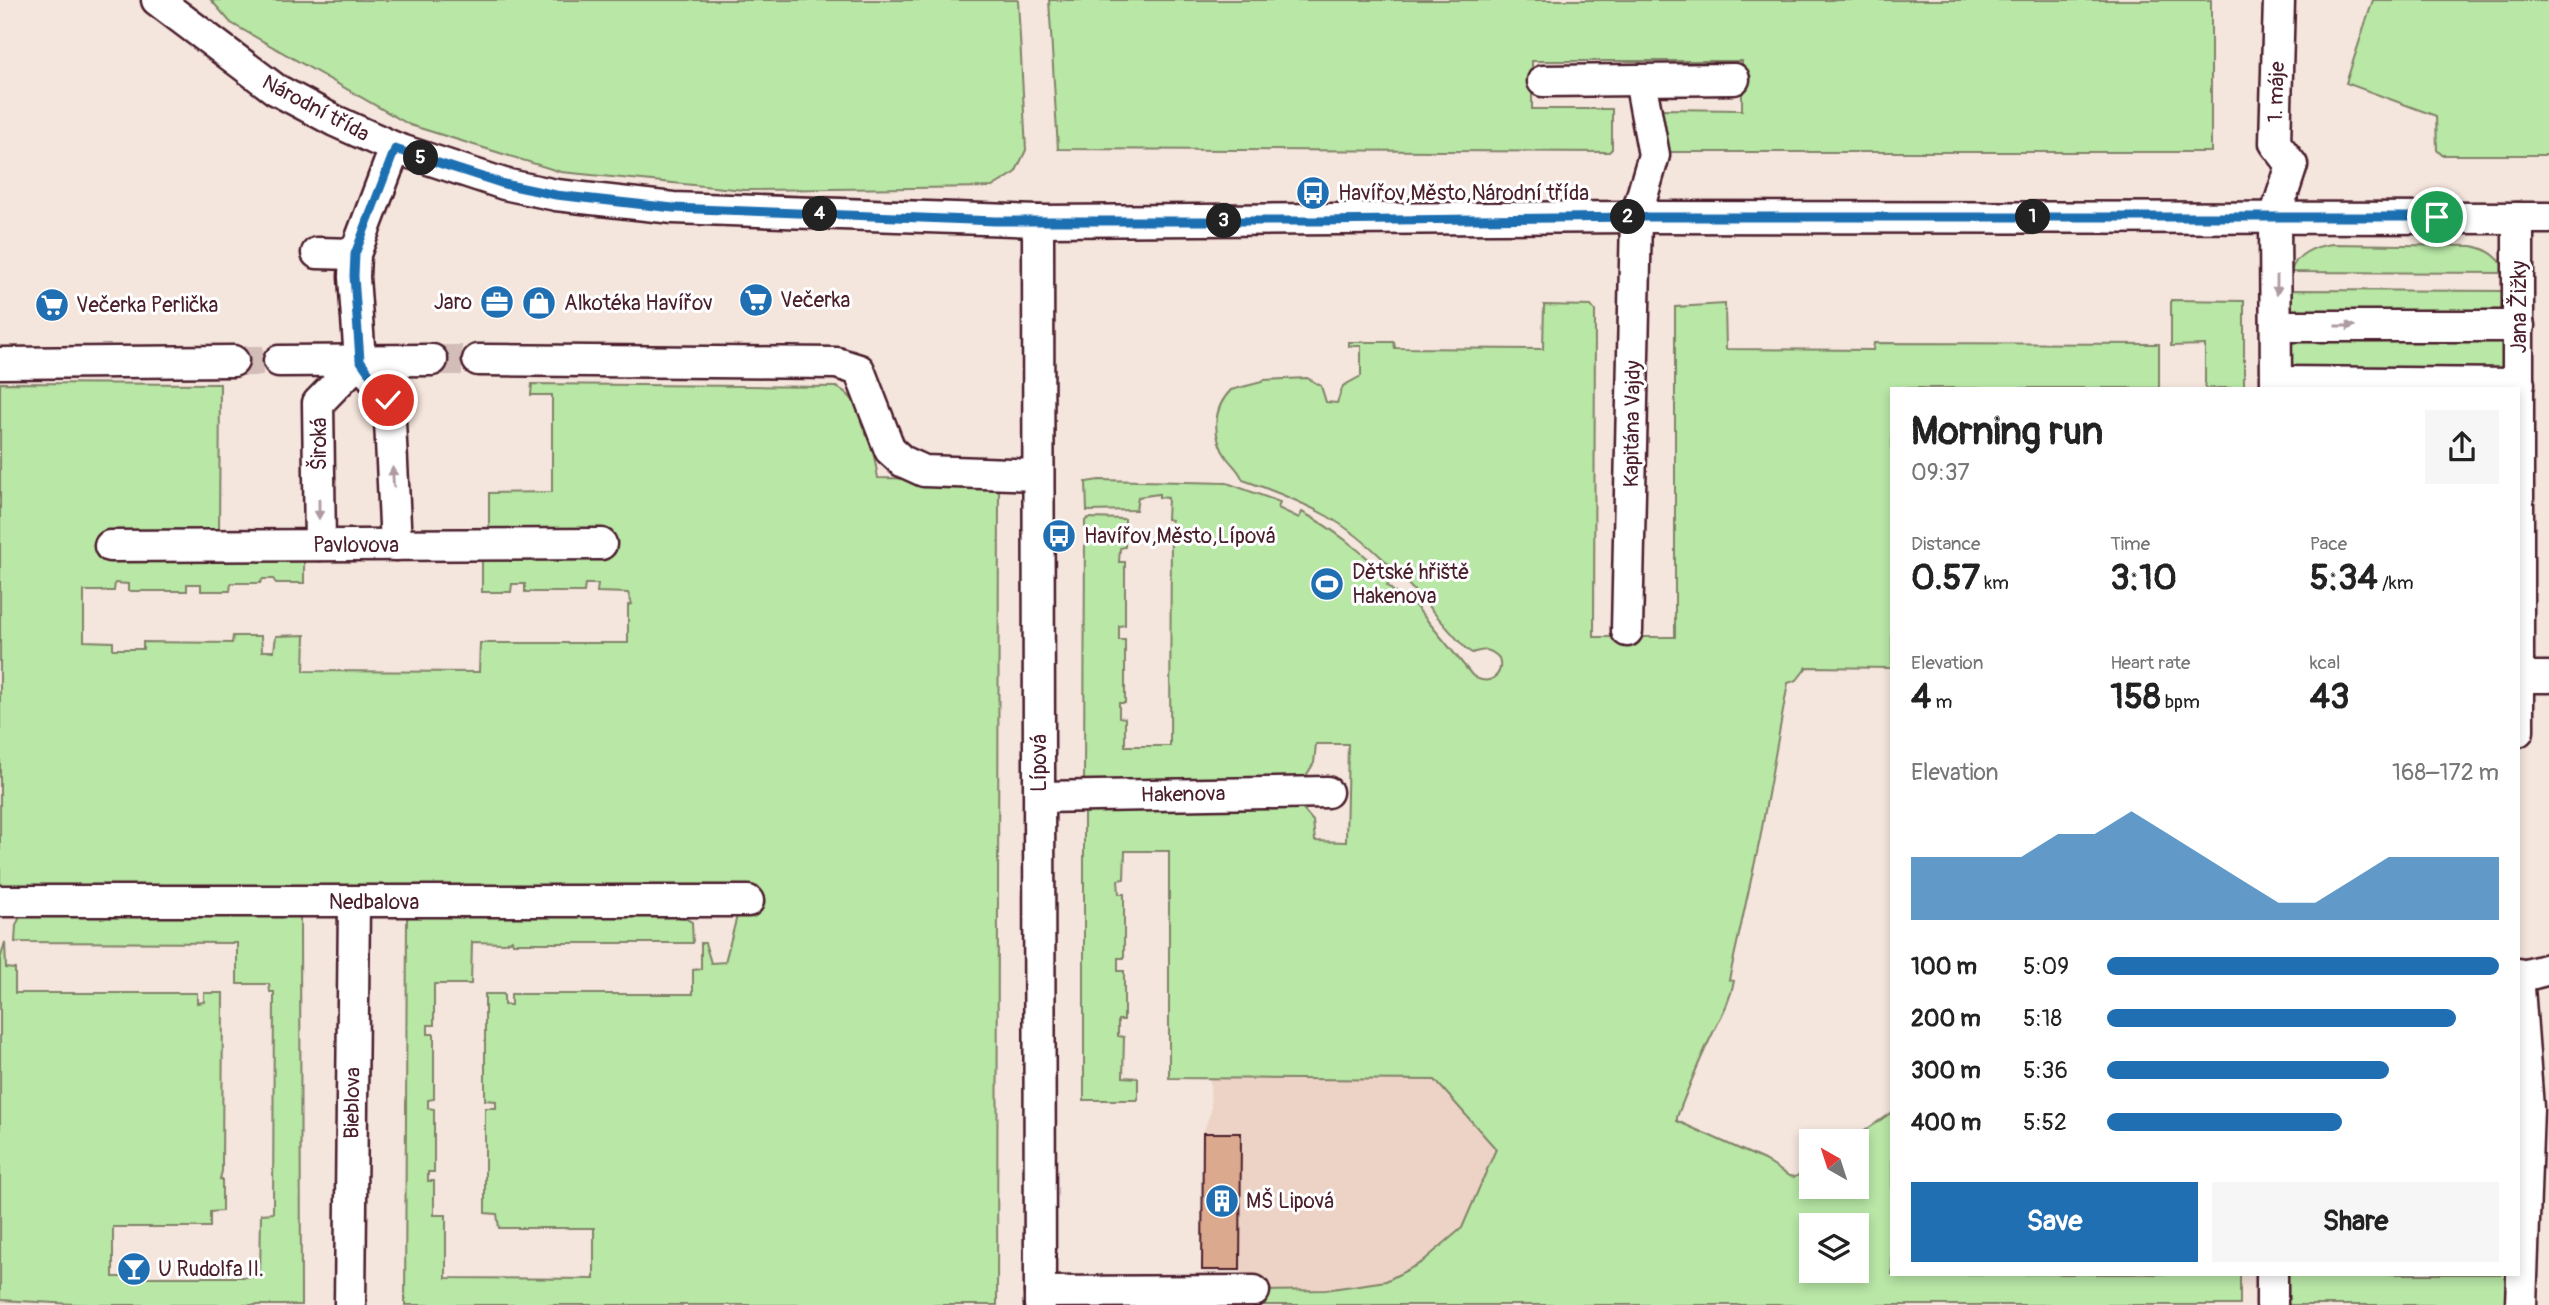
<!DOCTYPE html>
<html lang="en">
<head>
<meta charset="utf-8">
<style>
	:root { --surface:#fff; --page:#f6f6f6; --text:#222; --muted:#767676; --accent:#1f6fb2 }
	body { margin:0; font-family:Pangolin,sans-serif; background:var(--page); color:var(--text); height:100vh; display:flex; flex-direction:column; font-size:26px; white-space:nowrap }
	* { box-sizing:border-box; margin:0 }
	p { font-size:23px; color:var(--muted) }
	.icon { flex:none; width:38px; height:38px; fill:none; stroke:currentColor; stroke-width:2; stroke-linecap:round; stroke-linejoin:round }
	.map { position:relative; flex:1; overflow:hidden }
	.side { position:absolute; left:1890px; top:387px; width:630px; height:889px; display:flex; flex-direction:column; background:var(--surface); border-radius:0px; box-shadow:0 4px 10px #0003 }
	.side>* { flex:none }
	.needle { width:46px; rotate:321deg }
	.buttons { position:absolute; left:1799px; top:1129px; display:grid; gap:14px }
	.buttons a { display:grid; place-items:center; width:70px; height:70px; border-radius:0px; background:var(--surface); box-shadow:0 4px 10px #0003; font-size:35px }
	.pin { position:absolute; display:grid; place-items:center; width:60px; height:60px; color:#fff; margin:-30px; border:4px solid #fff; border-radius:50%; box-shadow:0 2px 7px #0007 }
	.km { position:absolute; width:35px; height:35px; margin:-18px; border-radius:50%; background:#222; color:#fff; font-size:19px; line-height:35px; text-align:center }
	.round { display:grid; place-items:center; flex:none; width:74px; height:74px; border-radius:0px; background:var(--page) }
	.summary { display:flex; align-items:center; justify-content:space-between; height:119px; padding:0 21px }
	h1 { font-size:38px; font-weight:700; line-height:52px }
	.metrics { display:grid; grid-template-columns:repeat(3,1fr); gap:10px; height:119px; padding:7px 21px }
	.metrics div { display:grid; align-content:center }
	.metrics b { font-size:35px; font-weight:700 }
	.metrics small { font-size:19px; font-weight:400 }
	.metrics p { font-size:19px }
	.chart { height:196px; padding:14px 21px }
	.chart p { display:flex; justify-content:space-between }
	.chart svg { width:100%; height:126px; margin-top:7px; fill:var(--accent); opacity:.7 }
	.action { display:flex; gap:14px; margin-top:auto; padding:14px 21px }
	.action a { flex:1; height:80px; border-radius:0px; background:var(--accent); color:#fff; font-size:28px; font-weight:700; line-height:80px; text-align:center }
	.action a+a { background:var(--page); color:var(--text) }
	ul { padding:0 21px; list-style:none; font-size:23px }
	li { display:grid; grid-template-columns:112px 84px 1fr; align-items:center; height:52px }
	li i { height:18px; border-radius:9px; background:var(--accent) }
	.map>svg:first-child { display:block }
	.built { fill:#ecd3c5 }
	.green { fill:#b8e7a6; stroke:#818368; stroke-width:2; fill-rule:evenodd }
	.building { fill:#dba98e; stroke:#4a1f2b; stroke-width:2 }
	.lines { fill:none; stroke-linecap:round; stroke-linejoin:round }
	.minor-tunnel { stroke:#d2bdb9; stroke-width:30; stroke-dasharray:30 15; stroke-linecap:butt }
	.minor-casing { stroke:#4a1f2b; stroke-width:35 }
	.minor { stroke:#fff; stroke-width:30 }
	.oneway { fill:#ae9aa0 }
	.route-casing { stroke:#fff; stroke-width:14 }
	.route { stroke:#1f6fb2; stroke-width:9 }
	.labels { text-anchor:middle; stroke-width:6; stroke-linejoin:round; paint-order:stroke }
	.street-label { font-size:21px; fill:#4a1f2b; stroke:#fff }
	.poi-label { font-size:21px; fill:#4a1f2b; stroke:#fff; text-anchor:start }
</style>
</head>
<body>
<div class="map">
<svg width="2549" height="1305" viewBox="0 0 2549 1305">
	<rect width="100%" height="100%" fill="#f4e5dd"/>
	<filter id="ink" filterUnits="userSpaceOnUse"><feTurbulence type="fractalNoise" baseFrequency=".0143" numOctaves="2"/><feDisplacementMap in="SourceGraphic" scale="14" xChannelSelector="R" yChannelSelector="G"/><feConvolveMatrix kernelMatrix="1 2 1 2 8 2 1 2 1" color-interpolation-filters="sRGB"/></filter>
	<g filter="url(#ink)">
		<!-- built -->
		<path class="built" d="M1210,1078L1435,1080L1496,1149L1462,1228L1421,1263L1386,1281L1350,1288L1254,1291L1240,1270V1133H1203L1211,1111Z"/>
		<!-- green -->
		<g class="green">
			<path d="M211,0H1018L1026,150L1015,173L992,187L744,190L561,172L410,125L231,23Z"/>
			<path d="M1049,0H2211V152H1664L1662,149L1661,109L1742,110V61H1532V109H1612V149L1609,152L1058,149Z"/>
			<path d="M2373,0H2549V155H2442L2437,150L2436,116L2346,83Z"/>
			<path d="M2332,244L2472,246C2489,249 2500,257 2507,273L2291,272C2295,254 2315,246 2332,244Z"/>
			<path d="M2290,290L2509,291V320L2289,319Z"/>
			<path d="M2171,300L2244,301V388H2205V345L2171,346Z"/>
			<path d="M1725,304L1726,349L1873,350L1874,343L2159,344V388H1892V668L1807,667L1797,680L1788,683L1760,839L1729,980L1734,981C1729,1006 1719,1019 1709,1041C1697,1066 1687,1091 1677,1117V1121L1764,1160L1789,1176L1795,1177L1811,1167V1186H1857V1141H1850L1892,1112V1274H2240V1305H1219L1254,1291L1325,1290L1386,1281L1421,1263L1462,1228L1496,1149L1435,1080L1169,1078V851H1125L1124,879L1118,880L1119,894H1124V958H1118V971H1124V1020H1118V1036L1124,1037L1123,1077L1138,1078V1100H1084V803L1223,800L1224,809H1231L1232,800L1299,805L1313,821L1315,841L1346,842L1348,744H1316L1314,763L1304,779L1084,782L1085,521L1088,518L1125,519V547L1120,548L1119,562H1125V625L1119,626V640H1125V703H1119V717L1125,718V746H1170L1171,520L1167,519L1168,498L1159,497V494L1138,497L1136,510L1087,511L1086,482L1099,480L1227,483L1280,502L1278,508L1299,518L1302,512C1336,530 1364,554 1392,580L1387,585L1403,601L1408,597L1472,675C1487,688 1505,676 1499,658C1490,648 1484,649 1472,653L1466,649C1424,603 1382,547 1327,516C1300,501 1272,490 1243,480C1239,470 1234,467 1227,458C1212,437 1212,409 1231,390L1262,382L1263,380L1307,378L1321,386L1326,402L1337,403L1343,386L1361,376V346H1349V342H1394L1395,348L1543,349L1544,305L1591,306L1595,311L1594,637H1675V307ZM1811,1225H1857V1270H1811Z"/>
			<path d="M2290,331H2510V378L2289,377Z"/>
			<path d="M0,383L220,384L219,536L304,559V583H276L273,579H263L260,583H231L230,591H201V584H187V591H128V584L115,583L114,591H84V641L113,642V649H143V642L232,643L233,636H261L262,651H274L276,636L305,635L304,671L479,672L480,643H628V605L632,604L628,593L597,592L598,584H585L584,592H525V584H512L511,592H482V560L597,559L598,552L489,537V493L552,492V395H531L532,384L836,387C866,399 873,450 878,478L991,480L999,483L997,1305H405L407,918L415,915L681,916L692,922L693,943H513L512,940L505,943L472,942L471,984H434V1025H428V1034H434V1099L428,1100V1108L434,1109V1172H428V1181H434V1215H446V1278L594,1279V1228H499L497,1214L485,1213V1108H496V1101L485,1100V994H504V1005H511V994H693V970L701,969V943H705L711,963L725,962L737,916L0,892Z"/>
			<path d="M21,915H297L300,917L301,1305H92L0,1300V960L5,942L6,968L15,969V993H197V1003L204,1002V993H223L222,1171L220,1179H222V1211L210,1212V1227H113V1277H260L261,1214L273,1213L274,992H270L269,984H237V943L15,942L16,925Z"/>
			<rect x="2283" y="1274" width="224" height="31"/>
		</g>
		<!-- building -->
		<path class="building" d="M1203,1133H1241L1240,1270H1202Z"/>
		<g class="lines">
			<!-- minor-tunnel -->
			<g class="minor-tunnel">
				<path d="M432,360H478"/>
				<path d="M233,361H279"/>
			</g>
			<!-- minor casing -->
			<g class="minor-casing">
				<g id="minor">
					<path d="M157,0L275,89L335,121L395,148L504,184L556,195L673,208L1038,221L1636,217L2549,218"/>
					<path d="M1543,81L1734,79"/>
					<path d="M395,148L355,254L354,277L360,360L389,400L396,545"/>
					<path d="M2518,218V731"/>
					<path d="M1038,221L1040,1305"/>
					<path d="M317,253L355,254"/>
					<path d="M2277,326H2519"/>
					<path d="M478,360L837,363L859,370L890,450L902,461L924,471L1037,475"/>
					<path d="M279,361L432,360"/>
					<path d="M0,363L233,361"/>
					<path d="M2277,382L2519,384"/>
					<path d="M2276,388L2275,217L2292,165L2275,143L2279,0"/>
					<path d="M320,545L318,403L360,360"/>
					<path d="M110,546L601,544"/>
					<path d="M1627,631L1636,217L1654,155L1640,80"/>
					<path d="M2519,677H2549"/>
					<path d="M1040,797L1327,792"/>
					<path d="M0,901H748"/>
					<path d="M2518,974L2528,1108L2521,1305"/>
					<path d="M2519,977L2549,969"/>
					<path d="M1040,1292L1254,1291"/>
					<path d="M350,1305L354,902"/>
					<path d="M2272,1305V1274"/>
				</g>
			</g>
			<!-- minor -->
			<use href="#minor" class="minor"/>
		</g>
		<!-- one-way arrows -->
		<defs><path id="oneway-solid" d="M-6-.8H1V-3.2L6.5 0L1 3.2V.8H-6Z" transform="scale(1.75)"/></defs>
		<g class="oneway">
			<use href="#oneway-solid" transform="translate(2277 285) rotate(90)"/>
			<use href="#oneway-solid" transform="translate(2345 326)"/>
			<use href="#oneway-solid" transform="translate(393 477) rotate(-93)"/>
			<use href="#oneway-solid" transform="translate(319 509) rotate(90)"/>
		</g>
	</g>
	<g class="lines" filter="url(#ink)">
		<!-- route casing -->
		<g class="route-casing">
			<path id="route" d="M388,400L360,360L354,276L355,254L395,149L504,184L556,195L673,208L995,221H1317L1636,217H2437"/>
		</g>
		<!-- route -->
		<use href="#route" class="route"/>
	</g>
	<!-- icons -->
	<defs>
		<g id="bus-disc" transform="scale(1.75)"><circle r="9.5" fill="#1f6fb2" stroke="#fff"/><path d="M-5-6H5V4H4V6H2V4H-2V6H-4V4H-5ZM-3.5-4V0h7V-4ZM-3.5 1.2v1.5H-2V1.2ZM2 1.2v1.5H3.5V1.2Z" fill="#fff"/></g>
		<g id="supermarket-disc" transform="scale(1.75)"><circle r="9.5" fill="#1f6fb2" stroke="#fff"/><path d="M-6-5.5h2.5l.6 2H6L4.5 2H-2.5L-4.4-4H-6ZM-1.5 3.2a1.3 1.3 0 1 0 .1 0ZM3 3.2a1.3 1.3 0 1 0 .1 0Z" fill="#fff"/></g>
		<g id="office-disc" transform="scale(1.75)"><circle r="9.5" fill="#1f6fb2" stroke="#fff"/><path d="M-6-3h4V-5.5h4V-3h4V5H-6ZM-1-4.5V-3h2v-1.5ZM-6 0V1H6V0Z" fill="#fff"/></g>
		<g id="shop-disc" transform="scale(1.75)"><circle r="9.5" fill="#1f6fb2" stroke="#fff"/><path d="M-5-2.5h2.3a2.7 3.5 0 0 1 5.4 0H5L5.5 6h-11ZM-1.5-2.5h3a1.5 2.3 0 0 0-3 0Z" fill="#fff"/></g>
		<g id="stadium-disc" transform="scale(1.75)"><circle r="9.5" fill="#1f6fb2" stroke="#fff"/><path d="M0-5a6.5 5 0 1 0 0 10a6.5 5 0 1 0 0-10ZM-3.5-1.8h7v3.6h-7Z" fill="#fff"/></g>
		<g id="building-disc" transform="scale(1.75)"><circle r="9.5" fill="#1f6fb2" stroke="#fff"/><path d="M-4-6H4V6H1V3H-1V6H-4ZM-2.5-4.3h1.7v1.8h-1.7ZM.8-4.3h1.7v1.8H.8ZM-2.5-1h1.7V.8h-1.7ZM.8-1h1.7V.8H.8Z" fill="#fff"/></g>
		<g id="bar-disc" transform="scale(1.75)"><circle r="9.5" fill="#1f6fb2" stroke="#fff"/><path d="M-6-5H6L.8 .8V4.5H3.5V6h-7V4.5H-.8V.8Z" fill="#fff"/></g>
	</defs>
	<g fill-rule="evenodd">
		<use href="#bus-disc" x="1313" y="193"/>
		<use href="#supermarket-disc" x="756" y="300"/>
		<use href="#office-disc" x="497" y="302"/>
		<use href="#shop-disc" x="539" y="303"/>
		<use href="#supermarket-disc" x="52" y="305"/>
		<use href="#bus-disc" x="1059" y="536"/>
		<use href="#stadium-disc" x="1327" y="584"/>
		<use href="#building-disc" x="1222" y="1201"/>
		<use href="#bar-disc" x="134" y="1269"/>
	</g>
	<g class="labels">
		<!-- street labels -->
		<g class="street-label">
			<text transform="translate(2276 92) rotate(-88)" y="7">1. máje</text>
			<text transform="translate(316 108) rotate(28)" y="7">Národní třída</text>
			<text transform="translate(2519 307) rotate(-90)" y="7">Jana Žižky</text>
			<text transform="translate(1632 424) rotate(-89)" y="7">Kapitána Vajdy</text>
			<text transform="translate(319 444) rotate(-90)" y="7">Široká</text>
			<text x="356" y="552">Pavlovova</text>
			<text transform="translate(1039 763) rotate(-90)" y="7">Lípová</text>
			<text transform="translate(1183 794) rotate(-1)" y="7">Hakenova</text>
			<text x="374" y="909">Nedbalova</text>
			<text transform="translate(352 1103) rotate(-89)" y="7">Bieblova</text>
		</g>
		<!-- poi labels -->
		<g class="poi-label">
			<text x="1338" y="200">Havířov,Město,Národní třída</text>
			<text x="780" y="307">Večerka</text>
			<text x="472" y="309" text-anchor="end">Jaro</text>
			<text x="564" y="310">Alkotéka Havířov</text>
			<text x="76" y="312">Večerka Perlička</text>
			<text x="1084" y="543">Havířov,Město,Lípová</text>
			<text x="1352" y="579">Dětské hřiště<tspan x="1352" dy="24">Hakenova</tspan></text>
			<text x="1246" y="1208">MŠ Lipová</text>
			<text x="158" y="1276">U Rudolfa II.</text>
		</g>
	</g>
</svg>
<div class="buttons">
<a><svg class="needle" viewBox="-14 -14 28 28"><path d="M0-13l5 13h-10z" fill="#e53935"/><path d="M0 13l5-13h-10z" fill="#767676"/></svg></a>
<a><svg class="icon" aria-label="layers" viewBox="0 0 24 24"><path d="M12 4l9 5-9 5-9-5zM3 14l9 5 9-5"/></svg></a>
</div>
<div class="pin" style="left:2437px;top:217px;background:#1e9e55"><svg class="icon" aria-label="arrive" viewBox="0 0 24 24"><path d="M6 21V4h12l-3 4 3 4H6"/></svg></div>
<div class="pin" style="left:388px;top:400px;background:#d93025"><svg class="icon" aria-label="check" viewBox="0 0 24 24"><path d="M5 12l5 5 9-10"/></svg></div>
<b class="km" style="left:2033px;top:217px">1</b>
<b class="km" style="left:1628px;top:217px">2</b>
<b class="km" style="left:1224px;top:221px">3</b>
<b class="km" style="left:820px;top:214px">4</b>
<b class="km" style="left:421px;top:158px">5</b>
<section class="side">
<div class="summary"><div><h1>Morning run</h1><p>09:37</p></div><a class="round"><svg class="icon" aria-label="share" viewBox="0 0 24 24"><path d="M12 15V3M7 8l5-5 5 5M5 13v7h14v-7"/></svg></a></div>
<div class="metrics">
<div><p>Distance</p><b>0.57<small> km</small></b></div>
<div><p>Time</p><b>3:10</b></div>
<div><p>Pace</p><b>5:34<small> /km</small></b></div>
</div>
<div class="metrics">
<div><p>Elevation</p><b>4<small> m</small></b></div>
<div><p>Heart rate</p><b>158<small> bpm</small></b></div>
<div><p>kcal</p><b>43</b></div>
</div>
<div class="chart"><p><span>Elevation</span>168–172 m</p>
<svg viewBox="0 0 160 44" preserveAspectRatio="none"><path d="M0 44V22L10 22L20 22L30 22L40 14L50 14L60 6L70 14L80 22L90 30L100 38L110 38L120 30L130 22L140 22L150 22L160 22V44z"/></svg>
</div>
<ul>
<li><b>100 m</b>5:09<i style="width:100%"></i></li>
<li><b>200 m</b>5:18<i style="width:89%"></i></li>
<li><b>300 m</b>5:36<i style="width:72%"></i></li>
<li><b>400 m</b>5:52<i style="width:60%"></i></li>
</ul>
<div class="action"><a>Save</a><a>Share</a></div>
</section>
</div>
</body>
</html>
